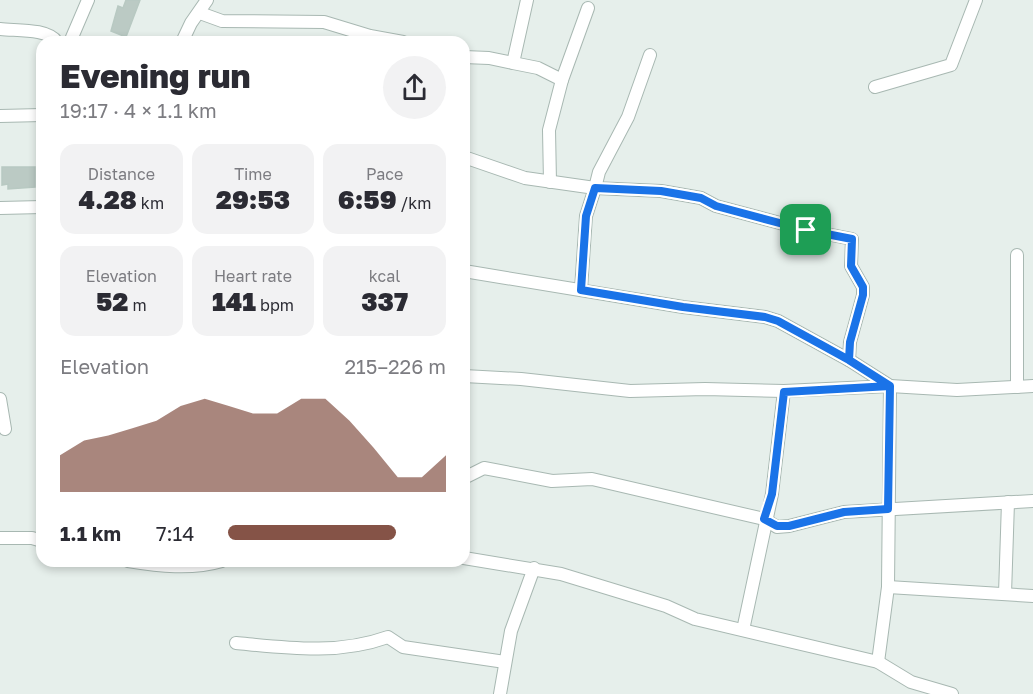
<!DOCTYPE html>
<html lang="en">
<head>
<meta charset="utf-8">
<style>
	:root { --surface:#fff; --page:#f2f2f3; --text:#2b2b33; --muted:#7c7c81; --accent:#855347 }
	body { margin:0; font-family:"Golos Text",sans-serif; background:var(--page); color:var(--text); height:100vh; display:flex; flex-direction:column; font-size:22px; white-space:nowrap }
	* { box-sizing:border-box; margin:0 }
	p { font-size:20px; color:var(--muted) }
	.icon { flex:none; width:33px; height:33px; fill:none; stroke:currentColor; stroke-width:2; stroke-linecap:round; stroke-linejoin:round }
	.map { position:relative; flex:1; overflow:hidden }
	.side { position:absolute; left:36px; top:36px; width:434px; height:531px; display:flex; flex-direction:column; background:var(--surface); border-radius:18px; box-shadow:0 3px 9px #0003 }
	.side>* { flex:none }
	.pin { position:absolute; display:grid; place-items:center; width:51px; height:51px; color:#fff; margin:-26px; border-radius:12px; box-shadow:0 3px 9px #0006 }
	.round { display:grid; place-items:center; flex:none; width:63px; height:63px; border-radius:32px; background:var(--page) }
	.headline { display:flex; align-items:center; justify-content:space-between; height:102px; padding:0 24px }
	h1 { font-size:33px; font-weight:800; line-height:45px }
	.figures { display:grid; grid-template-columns:repeat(3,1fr); gap:9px; height:102px; padding:6px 24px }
	.figures div { display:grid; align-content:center; border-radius:15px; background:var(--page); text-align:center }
	.figures b { font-size:26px; font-weight:800 }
	.figures small { font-size:16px; font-weight:400 }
	.figures p { font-size:16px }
	.chart { height:168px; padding:12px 24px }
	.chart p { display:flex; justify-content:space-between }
	.chart svg { width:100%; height:108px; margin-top:6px; fill:var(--accent); opacity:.7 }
	ul { padding:0 24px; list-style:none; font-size:20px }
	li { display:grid; grid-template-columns:96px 72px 1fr; align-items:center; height:45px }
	li i { height:15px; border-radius:8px; background:var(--accent) }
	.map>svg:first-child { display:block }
	.building { fill:#bbcac4; stroke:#b8c9c2; stroke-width:1.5 }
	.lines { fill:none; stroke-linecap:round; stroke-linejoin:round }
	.minor-casing { stroke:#a8b8b2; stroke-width:14 }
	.minor { stroke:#fff; stroke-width:12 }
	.route-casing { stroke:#fff; stroke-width:12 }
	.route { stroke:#1a73e8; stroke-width:8 }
</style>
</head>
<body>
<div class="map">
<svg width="1033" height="694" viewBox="0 0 1033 694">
	<rect width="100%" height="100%" fill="#e6efeb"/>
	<!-- building -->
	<g class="building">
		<path d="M126,0H140L126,37L111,31L118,6L123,8Z"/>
		<path d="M2,167H35V187L8,189V184L2,185Z"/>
	</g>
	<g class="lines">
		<!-- minor casing -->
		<g class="minor-casing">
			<g id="minor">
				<path d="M527,0L513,63L538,68L562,80L549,130L550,182"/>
				<path d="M200,13L222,21L324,22L370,36L403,42"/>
				<path d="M0,29C16,31 47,28 57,42"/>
				<path d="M70,42L88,0"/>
				<path d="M182,42L191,23L207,0"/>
				<path d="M650,55L628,117L599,172L595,188L661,191L701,198L716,206L806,230L852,239L851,266L863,287V295L850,342L849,360"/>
				<path d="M464,57L489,58L513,63"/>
				<path d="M562,80L588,8"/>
				<path d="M875,87L951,65L976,0"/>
				<path d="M0,116L42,115"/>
				<path d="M464,157L525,178L595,188L586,216L581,289"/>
				<path d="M0,208L42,207"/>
				<path d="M1017,255V387"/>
				<path d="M464,271L683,307L765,317L778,321L849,360L890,386L888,587L878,662"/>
				<path d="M464,376L521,379L630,391L705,389L784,391L890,386L957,390L1033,386"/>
				<path d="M0,399L5,429"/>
				<path d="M464,478L484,468L552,481L592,479L764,519L777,527L789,526L844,512L1033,501"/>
				<path d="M0,538H32L42,541"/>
				<path d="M464,558L561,574L666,606L695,619L878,662L911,682L952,694"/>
				<path d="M128,561C159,566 191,570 222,561"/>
				<path d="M888,587L1033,596"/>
				<path d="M1005,594L1008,502"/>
				<path d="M743,630L772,494L784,391"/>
				<path d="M236,643C288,648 338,655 388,637L403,647L505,662"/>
				<path d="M500,694L511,631L534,568"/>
			</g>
		</g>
		<!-- minor -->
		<use href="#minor" class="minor"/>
	</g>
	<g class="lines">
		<!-- route casing -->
		<g class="route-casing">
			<path id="route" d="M806,230L716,206L701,198L661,191L595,188L586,216L581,290L683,307L765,317L778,321L849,360L890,386L888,509L844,512L789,526H777L764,519L772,494L784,392L890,386L849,360L850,342L863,295V287L851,266L852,239L806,230"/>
		</g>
		<!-- route -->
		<use href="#route" class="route"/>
	</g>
</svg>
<div class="pin" style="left:806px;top:230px;background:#1e9e55"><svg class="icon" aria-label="arrive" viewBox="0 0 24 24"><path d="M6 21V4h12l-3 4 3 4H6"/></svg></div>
<section class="side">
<div class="headline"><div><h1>Evening run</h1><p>19:17 · 4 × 1.1 km</p></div><a class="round"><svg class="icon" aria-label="share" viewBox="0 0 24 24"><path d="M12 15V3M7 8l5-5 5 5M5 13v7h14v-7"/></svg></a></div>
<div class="figures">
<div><p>Distance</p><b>4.28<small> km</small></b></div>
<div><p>Time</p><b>29:53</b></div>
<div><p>Pace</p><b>6:59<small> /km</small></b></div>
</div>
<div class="figures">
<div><p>Elevation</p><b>52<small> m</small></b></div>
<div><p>Heart rate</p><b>141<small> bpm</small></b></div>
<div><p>kcal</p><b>337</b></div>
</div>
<div class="chart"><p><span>Elevation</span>215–226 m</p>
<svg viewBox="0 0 160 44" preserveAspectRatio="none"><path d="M0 44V29L10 23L20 21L30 18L40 15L50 9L60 6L70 9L80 12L90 12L100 6L110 6L120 15L130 26L140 38L150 38L160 29V44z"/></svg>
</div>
<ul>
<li><b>1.1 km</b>7:14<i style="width:77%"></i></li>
</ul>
</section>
</div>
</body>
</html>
